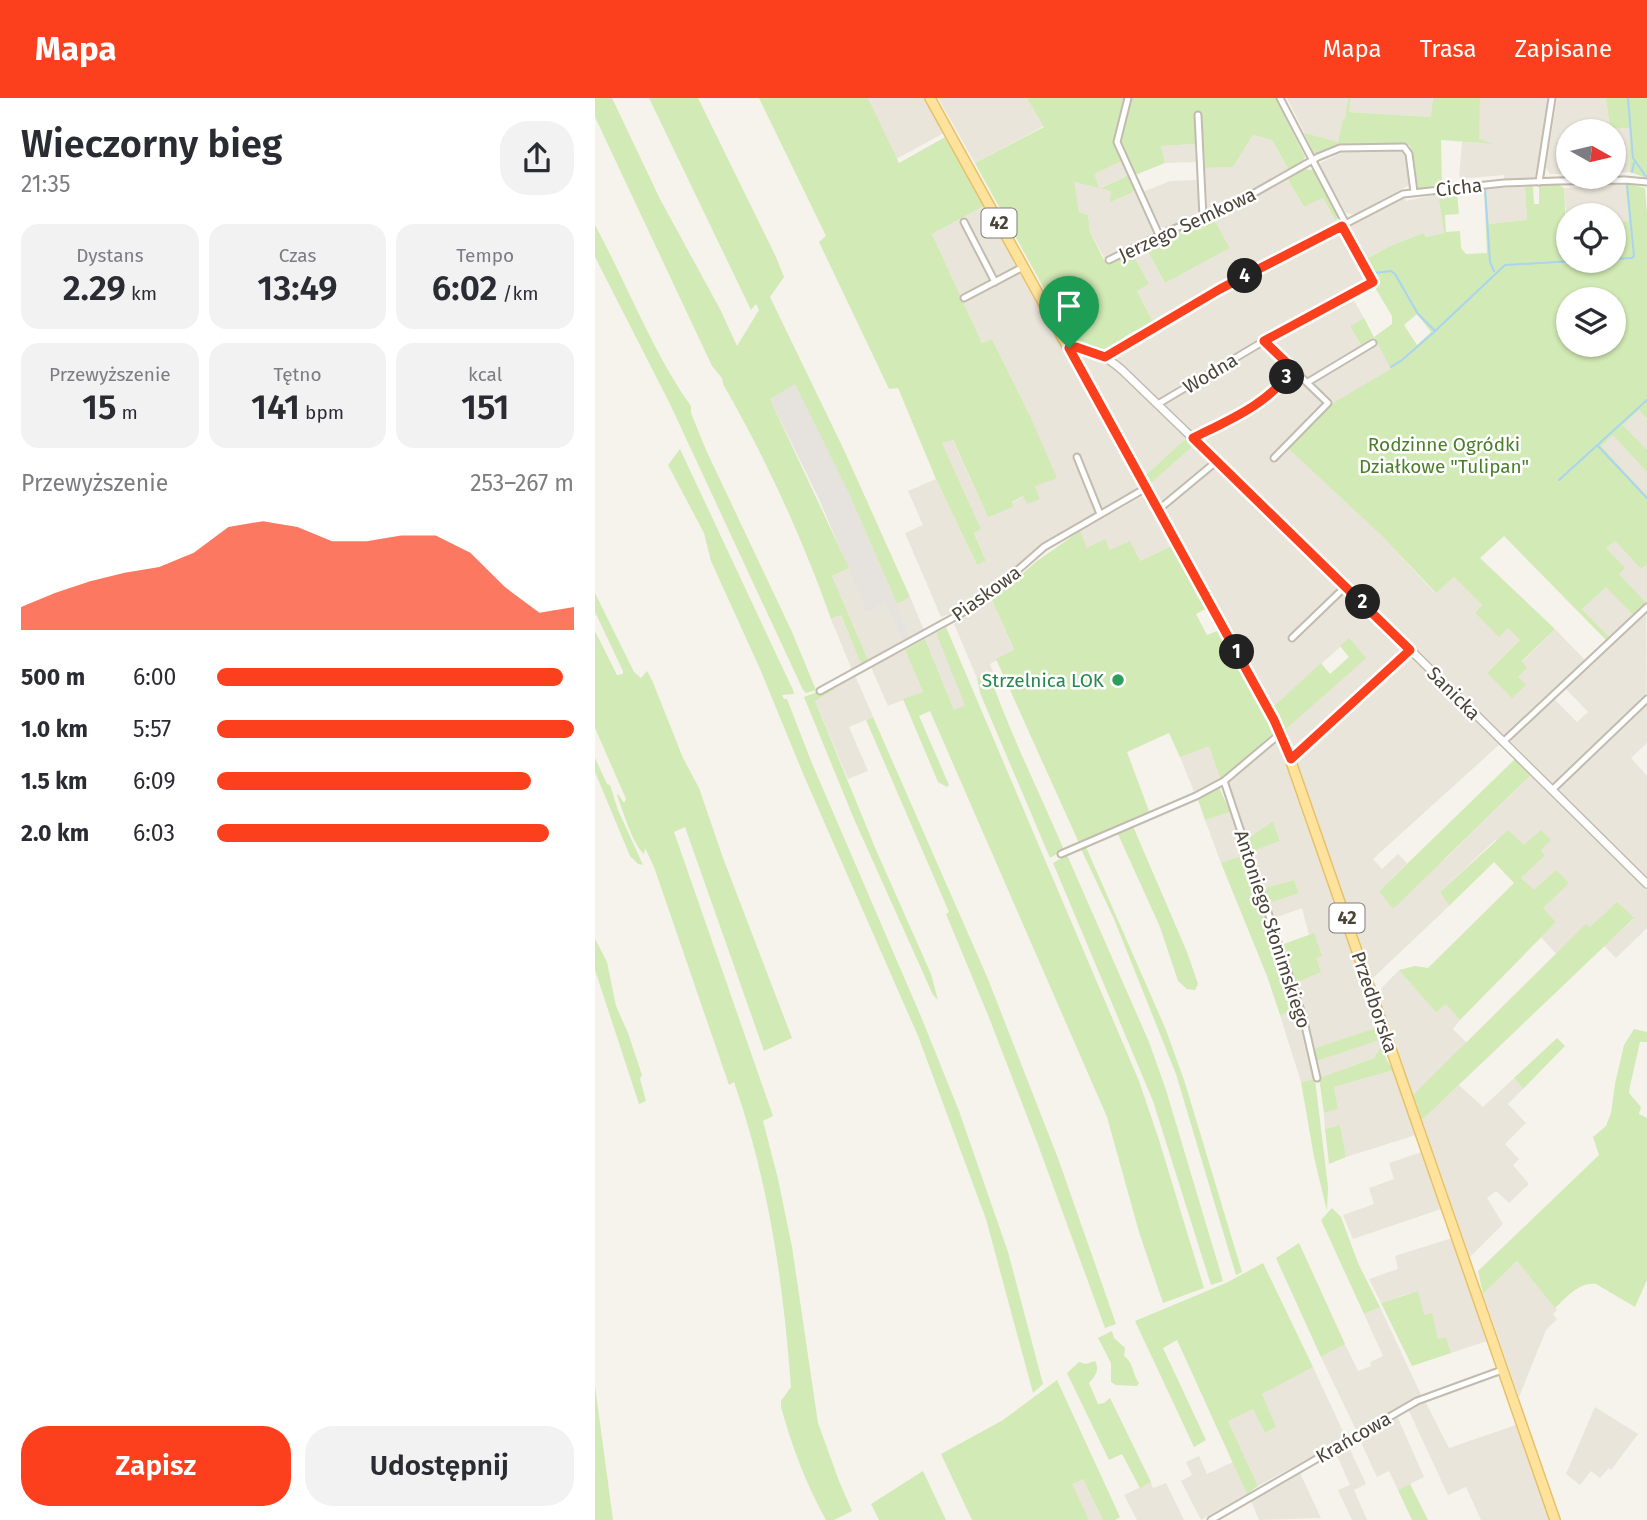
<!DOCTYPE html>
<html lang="pl">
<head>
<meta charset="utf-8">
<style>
	:root { --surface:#fff; --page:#f2f2f3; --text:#2b2b33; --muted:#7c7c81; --accent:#fc3f1d }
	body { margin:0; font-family:"Fira Sans",sans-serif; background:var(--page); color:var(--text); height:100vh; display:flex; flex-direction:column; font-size:26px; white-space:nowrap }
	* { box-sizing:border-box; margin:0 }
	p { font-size:23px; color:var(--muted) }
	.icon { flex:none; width:38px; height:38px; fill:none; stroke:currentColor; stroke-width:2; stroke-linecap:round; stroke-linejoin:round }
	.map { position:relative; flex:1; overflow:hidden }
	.drawer { display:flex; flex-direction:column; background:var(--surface); width:595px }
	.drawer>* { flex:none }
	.needle { width:46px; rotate:98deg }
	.buttons { position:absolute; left:961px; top:21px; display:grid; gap:14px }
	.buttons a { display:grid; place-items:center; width:70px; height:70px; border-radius:50%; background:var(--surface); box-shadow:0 2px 5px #0004; font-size:35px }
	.pin { position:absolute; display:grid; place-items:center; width:60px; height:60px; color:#fff; margin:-72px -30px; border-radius:50% 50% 50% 0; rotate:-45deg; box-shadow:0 0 7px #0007 }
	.pin .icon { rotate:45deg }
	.km { position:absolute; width:35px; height:35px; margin:-18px; border-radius:50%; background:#222; color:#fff; font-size:19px; line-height:35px; text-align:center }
	.round { display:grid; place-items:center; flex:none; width:74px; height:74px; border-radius:28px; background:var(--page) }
	.headline { display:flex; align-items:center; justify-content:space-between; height:119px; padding:0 21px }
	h1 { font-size:38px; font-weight:600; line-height:52px }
	.stats { display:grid; grid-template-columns:repeat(3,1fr); gap:10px; height:119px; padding:7px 21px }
	.stats div { display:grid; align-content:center; border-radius:18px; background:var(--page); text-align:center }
	.stats b { font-size:35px; font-weight:600 }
	.stats small { font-size:19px; font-weight:400 }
	.stats p { font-size:19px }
	.chart { height:196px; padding:14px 21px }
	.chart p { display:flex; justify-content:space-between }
	.chart svg { width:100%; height:126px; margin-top:7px; fill:var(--accent); opacity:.7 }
	.cta { display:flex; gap:14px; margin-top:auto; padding:14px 21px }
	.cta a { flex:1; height:80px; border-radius:28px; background:var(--accent); color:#fff; font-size:28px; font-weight:600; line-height:80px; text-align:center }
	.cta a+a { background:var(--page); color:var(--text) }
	ul { padding:0 21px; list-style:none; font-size:23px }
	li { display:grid; grid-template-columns:112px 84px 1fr; align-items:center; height:52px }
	li i { height:18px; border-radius:9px; background:var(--accent) }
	header { display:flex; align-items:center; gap:42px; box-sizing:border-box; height:98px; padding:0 35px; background:var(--accent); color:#fff }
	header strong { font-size:33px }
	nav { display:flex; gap:38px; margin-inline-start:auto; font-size:24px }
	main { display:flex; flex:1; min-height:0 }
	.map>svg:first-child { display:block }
	.residential { fill:#eae5da }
	.industrial { fill:#e6e2dd }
	.green { fill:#d2eab5; fill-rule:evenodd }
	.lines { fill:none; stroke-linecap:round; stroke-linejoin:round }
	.stream { stroke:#a9d4f2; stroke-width:2 }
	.minor-casing { stroke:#c2bbae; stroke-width:9 }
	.tertiary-casing { stroke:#c2bbae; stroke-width:10 }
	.primary-casing { stroke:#e6c16a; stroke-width:12 }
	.minor { stroke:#fff; stroke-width:5 }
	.tertiary { stroke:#fff; stroke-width:7 }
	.primary { stroke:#ffe39c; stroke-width:9 }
	.route-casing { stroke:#fff; stroke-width:14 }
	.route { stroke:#fc3f1d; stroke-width:9 }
	.leisure-dot { fill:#2e9e5b; stroke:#fff; stroke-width:2.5 }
	.labels { text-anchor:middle; stroke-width:5; stroke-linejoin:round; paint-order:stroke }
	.shield { fill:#fff; stroke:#817c74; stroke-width:2 }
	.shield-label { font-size:18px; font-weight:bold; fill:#4b4439 }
	.street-label { font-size:19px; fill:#4b4439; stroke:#fff }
	.park-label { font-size:19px; fill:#4a7f2a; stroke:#fff }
	.leisure-label { font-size:19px; fill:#27864d; stroke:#fff; text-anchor:end }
</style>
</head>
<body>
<header>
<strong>Mapa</strong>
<nav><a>Mapa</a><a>Trasa</a><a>Zapisane</a></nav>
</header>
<main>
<section class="drawer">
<div class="headline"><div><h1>Wieczorny bieg</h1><p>21:35</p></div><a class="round"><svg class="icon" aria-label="share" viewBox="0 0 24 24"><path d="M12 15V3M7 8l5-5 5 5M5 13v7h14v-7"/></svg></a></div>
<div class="stats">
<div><p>Dystans</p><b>2.29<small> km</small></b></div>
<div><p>Czas</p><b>13:49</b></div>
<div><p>Tempo</p><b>6:02<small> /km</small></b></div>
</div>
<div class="stats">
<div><p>Przewyższenie</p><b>15<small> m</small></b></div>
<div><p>Tętno</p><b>141<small> bpm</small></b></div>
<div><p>kcal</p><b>151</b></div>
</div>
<div class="chart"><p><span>Przewyższenie</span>253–267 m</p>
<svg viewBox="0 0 160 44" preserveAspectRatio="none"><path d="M0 44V36L10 31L20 27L30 24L40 22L50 17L60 8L70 6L80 8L90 13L100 13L110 11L120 11L130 17L140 29L150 38L160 36V44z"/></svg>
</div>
<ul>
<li><b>500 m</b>6:00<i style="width:97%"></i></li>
<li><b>1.0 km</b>5:57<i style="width:100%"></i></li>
<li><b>1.5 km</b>6:09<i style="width:88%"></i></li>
<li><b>2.0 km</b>6:03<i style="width:93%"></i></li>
</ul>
<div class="cta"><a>Zapisz</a><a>Udostępnij</a></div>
</section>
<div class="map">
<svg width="1052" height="1422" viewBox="0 0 1052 1422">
	<rect width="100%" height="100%" fill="#f6f3ec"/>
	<!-- residential -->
	<g class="residential">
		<path d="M273,0H329L349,35L301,61Z"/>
		<path d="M343,0H432L449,28L380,65Z"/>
		<path d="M692,0H753L750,21H748L743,44L710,36Z"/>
		<path d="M756,0H838L837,19L754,14Z"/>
		<path d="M885,0H954L940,79L938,81H909V77L864,81L867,44L896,45L883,41Z"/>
		<path d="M962,0H1011L1015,31L1034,30L1035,74L1019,75L1018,33H973V76H955L951,70Z"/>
		<path d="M658,37L677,42L694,72L615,112L612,110L610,70L638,69Z"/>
		<path d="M600,46L601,64L570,65L566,48Z"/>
		<path d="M782,51L810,52L816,86L759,117L751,115L723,66L750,53Z"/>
		<path d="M527,63L534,77L507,89L516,93L514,105L540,93L558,132L556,137L510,161L495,134L493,117L484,114L478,84L504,89L498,76Z"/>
		<path d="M692,80L709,109L728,100L741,123L558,224L542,193L554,186L538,156L551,150L570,185L635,150L618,120Z"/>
		<path d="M602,82L604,112L599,119L569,130L564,128L548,94L575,83Z"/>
		<path d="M1030,85L1034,123L1019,125L1018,117H973V139L969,90Z"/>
		<path d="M930,89L932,122L894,126L891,90Z"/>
		<path d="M843,96L849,135L830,139L828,135L795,148L774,159L781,184L779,188L757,199L769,220L755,228L766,247L779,239L797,271L735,309L785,436L840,495L859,479L887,507L880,515L904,538L913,530L925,542L892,575L923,579L927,564L960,531L991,563L910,640L799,528L521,260L522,256L645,185L809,99L811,103Z"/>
		<path d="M389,108L544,390L448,445L394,493L366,512L346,519L310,435L328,427L313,393L341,381L382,467L391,463L379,434L386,431L347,345L357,341L393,419L429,398L445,401L440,388L435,318L397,241L387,245L337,136Z"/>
		<path d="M484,254L501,258L519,270L591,340L550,378L482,256Z"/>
		<path d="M1044,312L1052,321V352L1028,327Z"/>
		<path d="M1018,336L1052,374V398L1005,348Z"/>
		<path d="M599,347L905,646L778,761L787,771L803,756L812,765L784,793L849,762L936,677L1052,792V830L1021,860L1009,848L1039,821L994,829L991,827L961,856L946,839L961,824L948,810L939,793L926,780L950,756L946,752L929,747L900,742L845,794L854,808L778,880L690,632L770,560L754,541L678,609L555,386Z"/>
		<path d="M548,398L577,448L545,463L515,452L510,441L492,451L485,433Z"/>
		<path d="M1020,443L1046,471L1052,466V506L1023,476L1029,470L1011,450Z"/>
		<path d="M254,470L272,514L290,506L308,544L273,562L237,478Z"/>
		<path d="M1011,488L1038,517L1015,540L987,511Z"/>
		<path d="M315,499L329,532L315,539L302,506Z"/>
		<path d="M397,502L419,553L395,566L398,574L382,580L359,526Z"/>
		<path d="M1051,514L1052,645L1036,660L1052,678V780L914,642L958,600L982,624L993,614L970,590Z"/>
		<path d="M246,517L266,566L257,572L236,521Z"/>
		<path d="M341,535L371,607L359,612L330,541Z"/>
		<path d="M310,552L328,594L293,608L276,569Z"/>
		<path d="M260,577L278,619L254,629L273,673L253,681L220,603L239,592L238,588Z"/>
		<path d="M684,643L783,929L718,951L698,886L721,860L719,836L714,837L707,810L677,821L672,806L704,795L699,782L670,790L656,754L685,743L678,723L652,741L633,684Z"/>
		<path d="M614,647L626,682L600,696L585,659Z"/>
		<path d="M635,714L651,756L626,765L610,722Z"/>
		<path d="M804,872L841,913L851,905L865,922L858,931L872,945L818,997L783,894Z"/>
		<path d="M702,911L720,981L706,984L685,917Z"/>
		<path d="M788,941L790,948L785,950L779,960L724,980L722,963Z"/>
		<path d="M799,972L821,1037L751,1059L745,1027L730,1031L729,1015L743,1011L739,989Z"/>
		<path d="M919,980L928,991L913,1006L931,1025L910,1046L924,1061L918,1067L934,1086L914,1105L901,1093L892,1100L908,1126L875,1159L827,1022L864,987L888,1009Z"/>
		<path d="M827,1054L846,1111L758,1141L748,1117L779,1106L774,1090L799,1081L794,1065Z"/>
		<path d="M857,1140L892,1243L856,1255L851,1239L843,1241L815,1195L786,1205L774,1181L803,1171L800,1158Z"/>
		<path d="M922,1163L962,1212L958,1216L962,1221L951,1232L924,1299L888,1196Z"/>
		<path d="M785,1209L827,1299L762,1334L726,1259L750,1246L763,1273L776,1268L775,1264L788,1258L769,1216Z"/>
		<path d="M718,1269L751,1340L663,1388L633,1323L659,1310L670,1335L681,1329L666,1296Z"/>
		<path d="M830,1303L854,1350L921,1327L955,1422H886L871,1389L853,1397L813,1311Z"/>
		<path d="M1000,1309L1043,1336L1016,1372L1014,1370L1005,1380L996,1373L985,1387L971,1376Z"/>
		<path d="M802,1318L829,1379L803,1392L794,1373L782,1379L764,1340Z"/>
		<path d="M753,1347L771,1386L759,1392L772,1422H757L743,1392L755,1387L741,1355Z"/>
		<path d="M604,1358L612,1376L638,1364L652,1396L606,1422L586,1383L597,1377L591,1364Z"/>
		<path d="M705,1375L726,1420L664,1422L656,1403Z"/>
		<path d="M488,1381L508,1422H494L476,1386Z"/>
		<path d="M556,1384L558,1390L571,1385L589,1422H542L529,1397Z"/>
	</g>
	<!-- industrial -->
	<path class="industrial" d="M200,285L254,396L302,506L315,539L308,544L290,506L272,514L224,401L175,301Z"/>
	<!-- green -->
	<g class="green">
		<path d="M0,0H17L65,101L126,213L142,248L164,212L161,206L156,212L54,0H103L181,159L189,179L175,199L249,352L315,499L302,506L254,396L200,286L175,301L254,470L237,478L273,562L266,566L246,517L236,521C207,439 171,361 128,286L127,280L117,268L0,19Z"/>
		<path d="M164,0H273L304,65L352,38L389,108L337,136L387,245L397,241L435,318L462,380L440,388L445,401L432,406L428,398L417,404L418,409L393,419L358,342L347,345L386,431L379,435L391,463L382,467L341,381L303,290L294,291L224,144L231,138Z"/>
		<path d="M432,0H681L710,59L707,65L694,72L677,42L658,37L638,69L610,70L607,19L602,18L600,46L566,48L570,65L540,77L528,53L524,55L527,63L499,76L504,90L479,84L484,114L493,117L495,134L511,166L538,156L554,186L542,193L558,224L531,238L515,251H504L485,245L478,240L461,216L467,211L462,203L456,207L452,196L380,65L449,29Z"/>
		<path d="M753,0H756L754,14L836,19L838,0H885L884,41L900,46L846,42L847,88L823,90L815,48L811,45L751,46L724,57L719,55L709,35L743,44L748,21H750Z"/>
		<path d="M1011,0H1052V80L1035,74L1034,30L1015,31Z"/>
		<path d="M709,71L718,72L722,77L744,118L741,123L728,100L709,109L692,80Z"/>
		<path d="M534,77L540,93L514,105L516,93L506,90Z"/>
		<path d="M1030,85L1050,90L1052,116V321L1044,312L1028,327L1052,352V374L1018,337L1006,348L1052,398V466L1046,471L1020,443L1011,450L1030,470L1024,476L1052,506L1038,517L1011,489L987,511L1015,540L1012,543L909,438L885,460L960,531L927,563L932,570L923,579L931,587L917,600L892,575L925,542L913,530L904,539L880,515L887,507L859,479L841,495L785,436L693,350L738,305L796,271L779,239L766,247L755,228L769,220L779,239L797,226V218L779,188V179L771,161L795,148L828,135L831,139L849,135L843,96L862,95L864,116L850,117L851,134L865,133L866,150L871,156L892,155L889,91L891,90L894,126L932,122L930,89L938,88L939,106H944V88L963,86L969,90L973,163H1018L1019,125L1034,123ZM973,201H1018V247H973ZM822,216L836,234L822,247L809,227Z"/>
		<path d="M618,120L635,150L570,185L551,150L585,130Z"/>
		<path d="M0,127C32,186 59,257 96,308V315L111,352L197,534L221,592L211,595L208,592L75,306L0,159Z"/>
		<path d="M591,340L599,347L555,386L550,378Z"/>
		<path d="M85,351L198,592L199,596L187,597L189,601H192L216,663L327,921L364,1013L413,1154L448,1286L438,1295L391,1121L323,938L209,678L165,571L116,463L109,435L73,367Z"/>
		<path d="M485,433L492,450L510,441L515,452L535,443L545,463L577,448L612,510L601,516L612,537L624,532L680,638L626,682L614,648L585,659L574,635L532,654L554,713L484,745L401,561L419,552L397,502L442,463Z"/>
		<path d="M0,495L39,574L46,580L52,573L57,582L88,660L104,690L128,760L197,940L169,953L90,729L79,734L178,1018L168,1023L183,1081L197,1149L223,1325L244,1383L257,1413L239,1422H231C211,1386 197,1349 186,1309V1303L196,1289C188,1183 174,1085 139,984L134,987L59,769L50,750L49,756C37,745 28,713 22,697L23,696L29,705L31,701L0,630V533L22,577L28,576V573L0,514Z"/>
		<path d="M351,529L544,983L564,1042L609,1190L568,1205L544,1134L512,1019L335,613L324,618L354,687L352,689L343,684L308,601L328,594L310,552L330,541L359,612L370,607L341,535Z"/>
		<path d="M754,540L771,560L690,632L678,609L726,565L735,576L754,559L745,548Z"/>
		<path d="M394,575C415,636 444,693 469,752L455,760L385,595L382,580Z"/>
		<path d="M238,588L239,592L220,603L281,752L336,876L343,902L338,897L259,721L209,599Z"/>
		<path d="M278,619L393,881L464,1063L521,1226L510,1230L442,1044L393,917L351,816L354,814L271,622Z"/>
		<path d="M0,660L12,686L15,687L23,712L48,767L43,766L35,758L0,674Z"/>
		<path d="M920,661L936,677L798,811L784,793Z"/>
		<path d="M624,689L635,714L610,722L602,699Z"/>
		<path d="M678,723L685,743L656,754L652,741Z"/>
		<path d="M537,726L592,854L603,886L600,892L592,891L583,883L565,829L522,734Z"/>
		<path d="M913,732L929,747L946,732L956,742L946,752L950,757L926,780L939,792L961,772L974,785L948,810L961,824L865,922L851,906L841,914L804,872L820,868L833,870L919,785L899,764L854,808L845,794Z"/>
		<path d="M491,749L571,932L590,985L647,1174L641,1177L581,976L519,821L486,751Z"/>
		<path d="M651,756L664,789L702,911L685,917L672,878L626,765Z"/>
		<path d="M472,757L554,944L571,992L628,1183L616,1187L558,1003L458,765Z"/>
		<path d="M699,782L704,795L672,806L670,790Z"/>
		<path d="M1022,804L1039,820L827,1022L818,997L991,826L995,829Z"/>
		<path d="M719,835L727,858L721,860L726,874L698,886L686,847Z"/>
		<path d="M0,841L12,864L21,908L33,935L47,977L45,981L51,1003L44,1006L0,872Z"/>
		<path d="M783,929L788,941L722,963L718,951Z"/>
		<path d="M1039,931L1052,934V944H1045L1035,988L1034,995L1046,1009L1044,1016L1052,1020V1182L1040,1209L1001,1186C984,1184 972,1199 960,1210L922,1163L888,1196L883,1173L1004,1057L998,1039L1011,1028L1016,1015L1020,986L1029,947Z"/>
		<path d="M962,940L970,948L928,991L919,980Z"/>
		<path d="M790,948C788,958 793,965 799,972L739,989L743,1011L729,1015L724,980L779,960L785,950Z"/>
		<path d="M720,981L733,1089L732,1113L719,1059L706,984Z"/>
		<path d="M745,1027L751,1059L734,1066L730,1031Z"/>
		<path d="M737,1110L746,1119L763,1165L785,1209L769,1216L726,1122Z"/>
		<path d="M704,1145L750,1246L726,1259L681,1160Z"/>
		<path d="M668,1165L718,1269L667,1296L681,1329L670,1335L658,1311L633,1323L663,1388L652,1396L582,1242L568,1250L611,1342L599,1349L540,1223L631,1185Z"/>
		<path d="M823,1193L829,1217L837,1215L843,1241L851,1239L856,1255L817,1268L786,1205Z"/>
		<path d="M517,1233L519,1240L530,1250L529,1258C539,1265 537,1276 544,1285L542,1288L521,1287L516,1284V1265L503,1240Z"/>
		<path d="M500,1263C505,1273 500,1278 494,1285L503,1306L509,1305L515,1300L556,1384L545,1390L527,1356L514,1362L472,1275L484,1264L491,1266Z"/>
		<path d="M462,1282L525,1419L520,1422H508L488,1381L477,1386L494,1422H377L346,1356L408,1322Z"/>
		<path d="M0,1288L18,1422H0Z"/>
		<path d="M328,1373L351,1422H284L276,1406Z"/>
		<path d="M815,1386L833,1422H817L803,1392Z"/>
	</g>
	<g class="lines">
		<!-- stream -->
		<g class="stream">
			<path d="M1033,0L1038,60L1052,80"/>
			<path d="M1037,74L1039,65"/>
			<path d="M890,91L895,164L899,173"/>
			<path d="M755,131L780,175L796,173L800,176L823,216L840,233"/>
			<path d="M1018,161L1037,160L1039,158L1032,87"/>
			<path d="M796,269L807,262L838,235L910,167L979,163"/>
			<path d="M1003,348L1052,400"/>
			<path d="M964,382L1052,302"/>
		</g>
		<!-- minor casing -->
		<g class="minor-casing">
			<g id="minor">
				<path d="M533,0L522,44L564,137"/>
				<path d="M685,0L751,126"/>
				<path d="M603,17L608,119"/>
				<path d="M944,84L957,0"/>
				<path d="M369,124L400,184"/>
				<path d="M514,162L573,133L631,111L723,59L745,50L809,49L814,56L819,94"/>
				<path d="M369,200L428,169"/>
				<path d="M669,243L733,305L679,360"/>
				<path d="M510,259L625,191L808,96L909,85L962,83L1030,82L1052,84"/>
				<path d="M713,284L778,245"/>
				<path d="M563,306L669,243L778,184L747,128"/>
				<path d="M599,340C636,322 673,306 698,271"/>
				<path d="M482,359L505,416"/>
				<path d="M563,412L622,363"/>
				<path d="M697,540L751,488"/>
				<path d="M225,593L367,515L392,499L449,449L551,390"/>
				<path d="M908,644L1052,509"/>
				<path d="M696,661L815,552"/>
				<path d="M629,683L708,919L722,980"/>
				<path d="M957,692L1052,601"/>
				<path d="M466,756L601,698L629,683L686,635"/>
				<path d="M616,1422L822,1303L907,1272"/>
			</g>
		</g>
		<!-- tertiary casing -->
		<g class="tertiary-casing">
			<path id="tertiary" d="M473,250C492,246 513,260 527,272L751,488L1052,786"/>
		</g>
		<!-- primary casing -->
		<g class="primary-casing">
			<path id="primary" d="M335,0L686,635L960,1422"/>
		</g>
		<!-- minor -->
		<use href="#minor" class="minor"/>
		<!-- tertiary -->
		<use href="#tertiary" class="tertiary"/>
		<!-- primary -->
		<use href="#primary" class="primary"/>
	</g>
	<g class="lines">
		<!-- route casing -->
		<g class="route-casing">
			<path id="route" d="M747,128L778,184L669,243L698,271C673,306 636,321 598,340L815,552L696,661L679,622L474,250L481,249L510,259L625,191Z"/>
		</g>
		<!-- route -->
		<use href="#route" class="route"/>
	</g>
	<!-- markers -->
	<circle class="leisure-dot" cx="523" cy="582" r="7"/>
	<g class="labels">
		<!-- shield labels -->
		<g class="shield">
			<rect x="386.5" y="110.5" width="35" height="29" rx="5"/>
			<rect x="734.5" y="805.5" width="35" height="29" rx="5"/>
		</g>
		<g class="shield-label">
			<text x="404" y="131">42</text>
			<text x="752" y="826">42</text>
		</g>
		<!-- street labels -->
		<g class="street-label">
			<text transform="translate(864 89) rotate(-6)" y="7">Cicha</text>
			<text transform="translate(592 126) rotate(-25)" y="7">Jerzego Semkowa</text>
			<text transform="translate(615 275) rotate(-31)" y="7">Wodna</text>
			<text transform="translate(391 495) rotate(-36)" y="7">Piaskowa</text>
			<text transform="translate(859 595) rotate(45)" y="7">Sanicka</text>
			<text transform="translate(678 831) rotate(72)" y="7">Antoniego Słonimskiego</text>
			<text transform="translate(780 904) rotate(71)" y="7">Przedborska</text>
			<text transform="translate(758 1339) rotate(-30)" y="7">Krańcowa</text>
		</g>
		<!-- park labels -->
		<g class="park-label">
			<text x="849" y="353">Rodzinne Ogródki<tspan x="849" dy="22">Działkowe "Tulipan"</tspan></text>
		</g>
		<!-- leisure labels -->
		<g class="leisure-label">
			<text x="509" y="589">Strzelnica LOK</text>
		</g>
	</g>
</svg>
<div class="buttons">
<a><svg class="needle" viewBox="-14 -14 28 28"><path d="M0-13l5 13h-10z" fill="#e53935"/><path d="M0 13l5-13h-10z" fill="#7c7c81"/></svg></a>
<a><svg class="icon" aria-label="locate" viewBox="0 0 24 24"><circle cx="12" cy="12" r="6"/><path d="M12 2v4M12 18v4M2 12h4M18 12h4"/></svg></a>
<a><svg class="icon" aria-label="layers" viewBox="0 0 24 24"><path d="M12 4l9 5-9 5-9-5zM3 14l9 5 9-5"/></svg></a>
</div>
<div class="pin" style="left:474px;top:250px;background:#1e9e55"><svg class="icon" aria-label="arrive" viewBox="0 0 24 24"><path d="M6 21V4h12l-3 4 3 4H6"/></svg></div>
<b class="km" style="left:642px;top:554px">1</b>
<b class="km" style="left:768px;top:504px">2</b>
<b class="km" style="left:692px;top:279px">3</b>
<b class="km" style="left:650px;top:178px">4</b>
</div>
</main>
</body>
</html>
